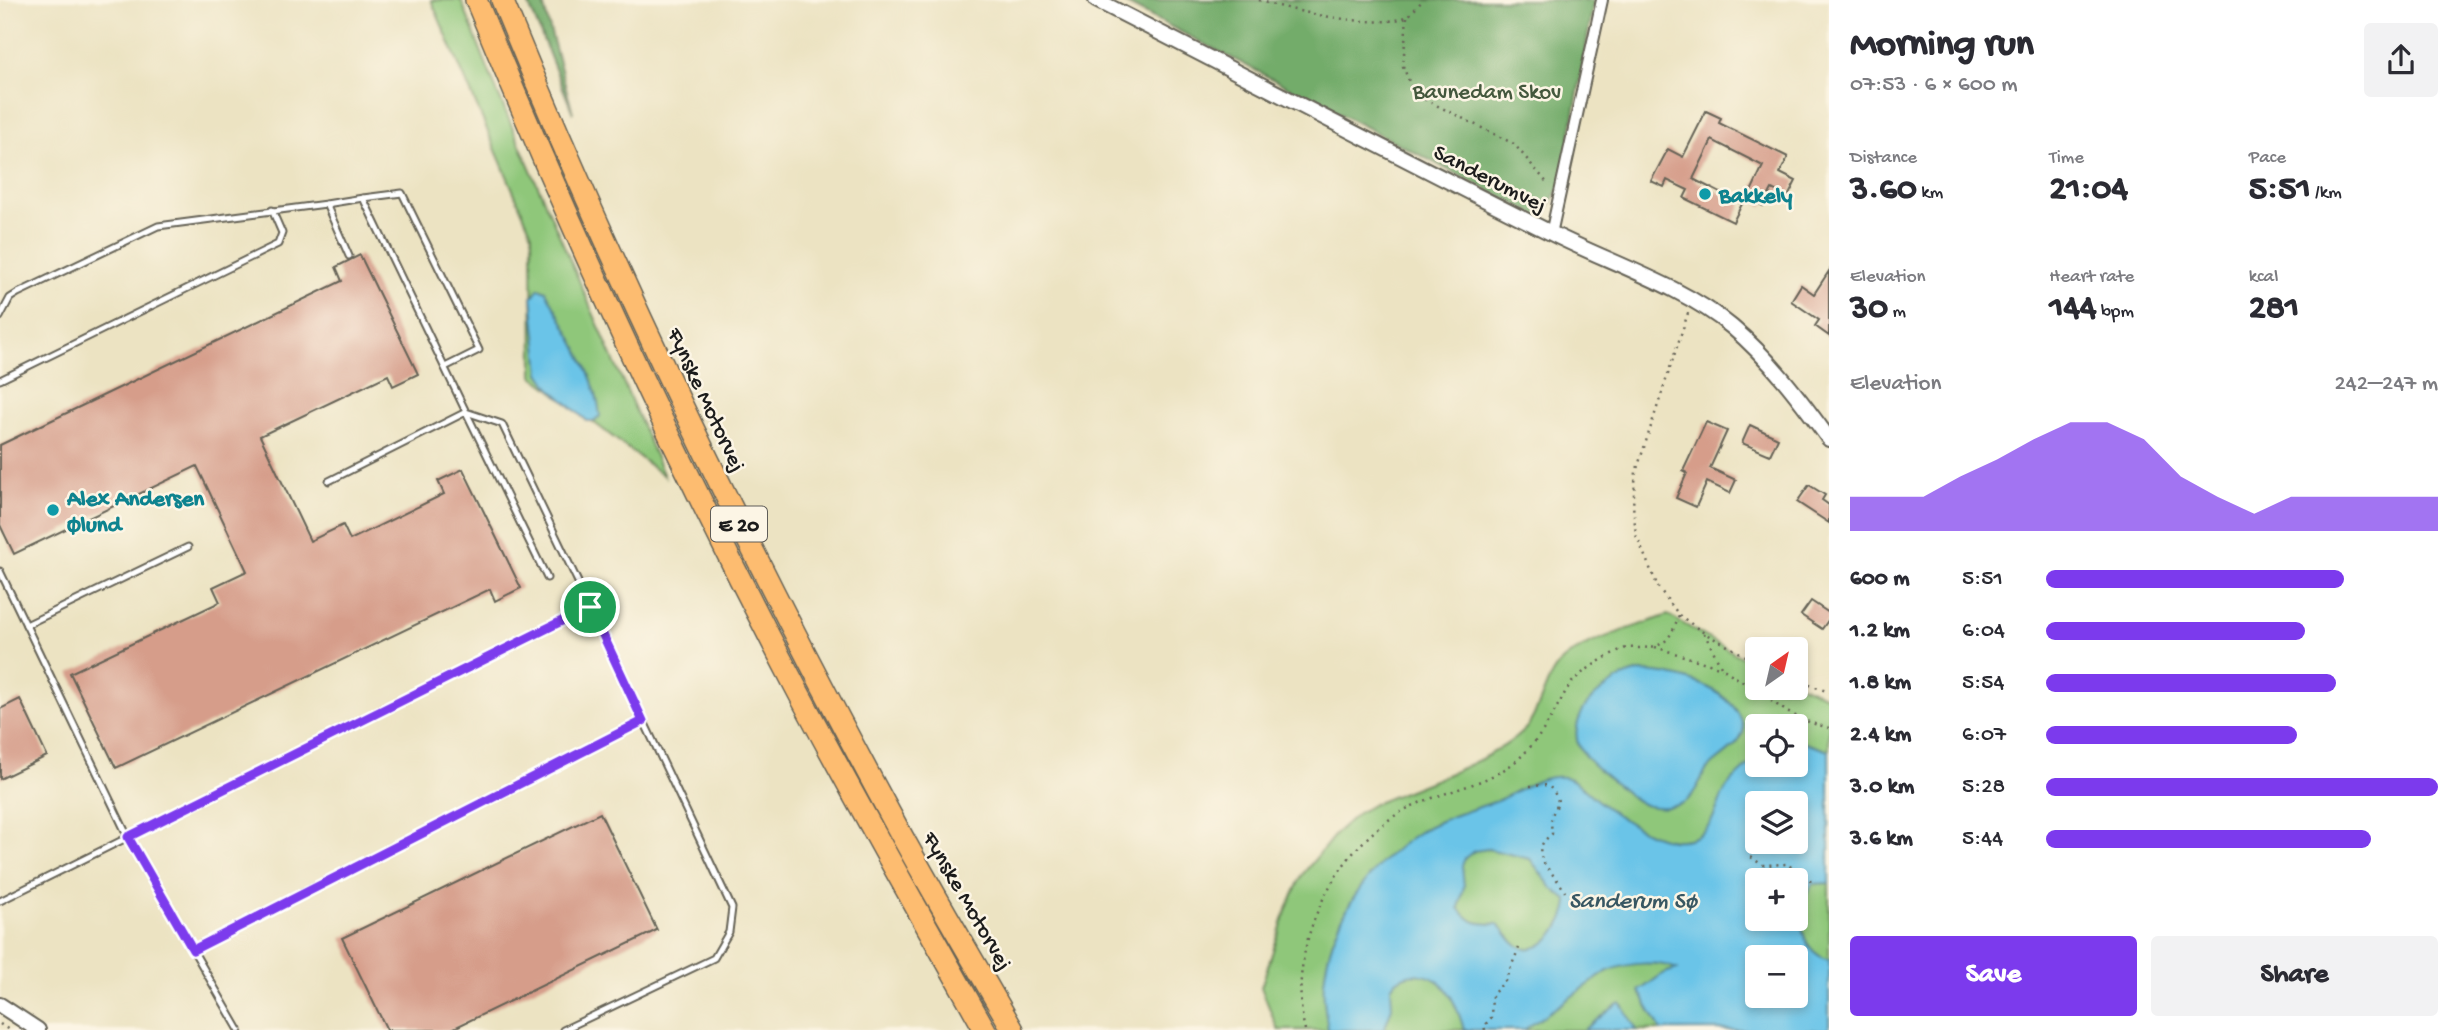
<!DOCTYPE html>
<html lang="en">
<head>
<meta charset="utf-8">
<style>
	:root { --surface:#fff; --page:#f2f2f3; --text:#2b2b33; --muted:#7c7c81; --accent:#7c3aed }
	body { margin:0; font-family:"Gochi Hand",sans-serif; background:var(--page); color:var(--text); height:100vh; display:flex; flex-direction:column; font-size:26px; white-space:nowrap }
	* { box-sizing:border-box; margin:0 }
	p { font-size:23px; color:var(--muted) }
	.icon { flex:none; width:38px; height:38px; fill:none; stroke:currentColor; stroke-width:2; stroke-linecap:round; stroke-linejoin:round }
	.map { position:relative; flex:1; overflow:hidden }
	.details { display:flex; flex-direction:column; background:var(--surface); width:630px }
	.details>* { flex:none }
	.needle { width:46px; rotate:34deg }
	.tools { position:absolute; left:1745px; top:637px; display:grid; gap:14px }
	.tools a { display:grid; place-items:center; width:63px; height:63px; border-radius:7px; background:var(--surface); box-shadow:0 4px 10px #0003; font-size:35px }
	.pin { position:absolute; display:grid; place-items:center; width:60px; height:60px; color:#fff; margin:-30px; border:4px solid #fff; border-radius:50%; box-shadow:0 2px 7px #0007 }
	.round { display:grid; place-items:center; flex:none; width:74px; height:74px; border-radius:7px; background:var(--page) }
	.head { display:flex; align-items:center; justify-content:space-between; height:119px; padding:0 21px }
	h1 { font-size:38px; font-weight:800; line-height:52px }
	.metrics { display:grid; grid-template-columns:repeat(3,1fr); gap:10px; height:119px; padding:7px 21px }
	.metrics div { display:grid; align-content:center }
	.metrics b { font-size:35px; font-weight:800 }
	.metrics small { font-size:19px; font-weight:400 }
	.metrics p { font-size:19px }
	.chart { height:196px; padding:14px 21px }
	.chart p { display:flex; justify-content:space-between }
	.chart svg { width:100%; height:126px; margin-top:7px; fill:var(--accent); opacity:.7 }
	.button { display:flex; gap:14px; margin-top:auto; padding:14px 21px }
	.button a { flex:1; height:80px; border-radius:7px; background:var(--accent); color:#fff; font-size:28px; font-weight:800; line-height:80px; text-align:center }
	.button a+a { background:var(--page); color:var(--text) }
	ul { padding:0 21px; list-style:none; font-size:23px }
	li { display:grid; grid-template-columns:112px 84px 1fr; align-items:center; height:52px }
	li i { height:18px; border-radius:9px; background:var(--accent) }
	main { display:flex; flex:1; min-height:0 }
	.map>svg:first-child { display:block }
	.green { fill:#8fc77a; stroke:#56724b; stroke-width:2; fill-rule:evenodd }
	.forest { fill:#73ac6a; stroke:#486443; stroke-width:2 }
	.water { fill:#6bc4e8; stroke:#447082; stroke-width:2; fill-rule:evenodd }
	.building { fill:#d69d8a }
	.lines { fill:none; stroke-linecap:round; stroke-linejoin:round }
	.service-casing { stroke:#656256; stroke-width:9 }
	.minor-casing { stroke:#656256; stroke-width:14 }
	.tertiary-casing { stroke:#656256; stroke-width:18 }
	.motorway-casing { stroke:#656256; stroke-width:24 }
	.path { stroke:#656256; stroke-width:2.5; stroke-dasharray:2 5; stroke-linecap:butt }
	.service { stroke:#fff; stroke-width:5 }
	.minor { stroke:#fff; stroke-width:10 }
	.tertiary { stroke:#fff; stroke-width:14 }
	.motorway { stroke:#fdbc70; stroke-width:21 }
	.route-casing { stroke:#fff; stroke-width:14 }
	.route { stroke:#7c3aed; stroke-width:9 }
	.culture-dot { fill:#0f9aa8; stroke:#fcf5e5; stroke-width:2.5 }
	.labels { text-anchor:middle; stroke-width:5; stroke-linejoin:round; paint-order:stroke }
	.shield { fill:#fcf5e5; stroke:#5f5d58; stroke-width:2 }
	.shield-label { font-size:21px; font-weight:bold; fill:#1c1c1c }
	.park-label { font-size:23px; fill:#44583d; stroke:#fcf5e5 }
	.street-label { font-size:23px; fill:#1c1c1c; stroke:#fcf5e5 }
	.culture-label { font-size:23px; font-weight:bold; fill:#0d838f; stroke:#fcf5e5; text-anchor:start }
	.water-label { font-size:24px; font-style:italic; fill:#385763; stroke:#fcf5e5 }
</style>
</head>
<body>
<main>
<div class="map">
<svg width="1829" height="1030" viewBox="0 0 1829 1030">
	<rect width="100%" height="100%" fill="#fcf5e5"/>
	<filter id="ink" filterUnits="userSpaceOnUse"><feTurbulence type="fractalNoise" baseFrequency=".0143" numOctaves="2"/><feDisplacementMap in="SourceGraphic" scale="14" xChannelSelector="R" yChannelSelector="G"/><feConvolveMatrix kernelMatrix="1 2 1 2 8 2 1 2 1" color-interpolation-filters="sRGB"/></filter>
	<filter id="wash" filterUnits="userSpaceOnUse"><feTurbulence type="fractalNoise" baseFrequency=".00686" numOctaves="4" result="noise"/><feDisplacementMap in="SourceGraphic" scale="28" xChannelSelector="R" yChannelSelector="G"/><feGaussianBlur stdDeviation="1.57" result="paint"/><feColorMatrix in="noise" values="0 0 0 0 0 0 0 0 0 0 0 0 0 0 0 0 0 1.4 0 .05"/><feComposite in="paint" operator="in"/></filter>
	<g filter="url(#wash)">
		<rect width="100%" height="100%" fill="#ece3c2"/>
		<!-- green -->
		<g class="green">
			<path d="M431,0H461L498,94L664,476L533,376L532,234Z"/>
			<path d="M1668,615L1757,666V688H1796V683L1829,697V1030H1278L1261,987L1287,908L1302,875L1338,831L1358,813L1374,804C1416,786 1497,760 1526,728C1541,711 1544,678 1561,662C1581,641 1640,626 1668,615ZM1757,726H1796V765H1757ZM1757,803H1796V842H1757ZM1757,880H1796V919H1757ZM1757,957H1796V996H1757Z"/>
		</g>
		<!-- forest -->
		<g class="forest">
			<path d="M527,0H542L573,113Z"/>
			<path d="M1119,0H1594L1562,185L1542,218Z"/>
		</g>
		<!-- water -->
		<g class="water">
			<path d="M539,288L546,291C566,330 596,371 600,416L595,421H587L550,388L540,373L532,297Z"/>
			<path d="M1637,672C1671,672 1719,683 1738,713C1741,720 1745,726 1743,733C1737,750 1716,758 1706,771C1698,783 1694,799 1680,804C1670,808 1658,808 1648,806C1636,803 1623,790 1613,782C1604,774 1593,766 1585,756C1567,735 1580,706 1600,692C1612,683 1623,675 1637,672Z"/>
			<path d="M1796,740L1829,751V883L1813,884C1795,908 1797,951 1829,960V1030H1661L1639,991L1664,973L1677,969C1656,960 1629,963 1608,971L1524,1030H1464C1461,1018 1455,1004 1449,993C1437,972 1404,967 1391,987L1392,1007L1384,1030H1328C1326,1015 1322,998 1324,983C1329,923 1367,867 1416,834C1438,819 1468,811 1494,802C1517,793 1536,775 1563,777C1574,778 1585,790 1593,797C1617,816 1661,849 1692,838C1716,830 1715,804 1727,787C1735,776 1747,768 1757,757V765H1796ZM1796,803V842H1757V803ZM1488,849L1530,859L1552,888L1568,901C1567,922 1542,960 1517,945C1509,940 1506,930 1498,924C1480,924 1470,924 1459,908L1464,886L1462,866L1465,858L1474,851ZM1757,880H1796V919H1757ZM1757,957H1796V996H1757Z"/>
			<path d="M1618,1004H1621L1637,1030H1584Z"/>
		</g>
		<g id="blocks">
			<!-- building -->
			<g class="building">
				<path d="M1706,111L1721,118L1719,123L1788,157L1780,173L1796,181L1788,197L1772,189L1763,206L1748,198L1763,166L1712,140L1693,179L1742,204L1733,222L1684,198L1688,190L1667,180L1664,187L1651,181L1668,149L1683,157Z"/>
				<path d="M360,255L418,374L393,386L388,375L260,436L310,541L343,525L350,540L444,494L438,481L463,469L521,588L495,601L490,589L116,768L70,673L220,602L213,587L247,571L197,466L14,554L0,525V445L342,281L336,267Z"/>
				<path d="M1829,271V336L1815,326L1819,320L1791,301L1801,285L1814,294Z"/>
				<path d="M1706,422L1727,431L1710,468L1736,480L1730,493L1707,482L1696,507L1676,498L1687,473L1683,471Z"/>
				<path d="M1750,425L1778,438L1770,455L1742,443Z"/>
				<path d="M1809,485L1825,495L1822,500L1829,505V523L1797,502Z"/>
				<path d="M1811,601L1829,613V619L1822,629L1801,615Z"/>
				<path d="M20,699L47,756L0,779V709Z"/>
				<path d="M600,813L657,930L450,1030H387L342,938Z"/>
			</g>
		</g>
	</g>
	<g filter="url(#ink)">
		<use href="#blocks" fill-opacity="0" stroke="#656256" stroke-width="2"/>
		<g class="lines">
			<!-- service casing -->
			<g class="service-casing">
				<g id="service">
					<path d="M363,198L402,193L479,350L445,367"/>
					<path d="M0,317L10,298L18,293L158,226L326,204"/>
					<path d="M0,380L278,244L282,233L272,210"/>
					<path d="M329,481L466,412L547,578"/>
					<path d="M0,571L128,837L239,1030"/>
					<path d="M26,625L188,547"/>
					<path d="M0,901L590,607L502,424L466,412L363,198L326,204L349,256"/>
					<path d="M193,949L643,721"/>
					<path d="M563,1030L714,958L729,932L732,908L590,607"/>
				</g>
			</g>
			<!-- minor casing -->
			<g class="minor-casing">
				<path id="minor" d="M1551,234L1602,0"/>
			</g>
			<!-- tertiary casing -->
			<g class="tertiary-casing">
				<g id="tertiary">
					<path d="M1096,0C1247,77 1397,156 1549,232C1607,262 1682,285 1732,327C1770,359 1800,399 1829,439"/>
					<path d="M0,1005L38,1030"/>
				</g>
			</g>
			<!-- motorway casing -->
			<g class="motorway-casing">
				<g id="motorway">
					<path d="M476,0C572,233 678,463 795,686C856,802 921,916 985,1030"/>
					<path d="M502,0C616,278 747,549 890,814C929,887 972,958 1013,1030"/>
				</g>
			</g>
			<!-- path -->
			<g class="path">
				<path d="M1259,0C1290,11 1374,29 1403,18C1411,16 1417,6 1423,0"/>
				<path d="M1407,17L1403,66L1414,94L1514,144L1549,185"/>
				<path d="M1688,313L1636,472L1633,505L1636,535L1658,587L1679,615L1704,633L1757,662"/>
				<path d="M1704,633L1722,668L1789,713L1811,723L1829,728"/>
				<path d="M1655,647L1722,668"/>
				<path d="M1796,680L1829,692"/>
				<path d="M1530,786L1548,785C1568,807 1551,805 1551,822C1551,826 1552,830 1552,834C1523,855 1556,872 1565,892"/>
				<path d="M1751,857L1762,865L1788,864L1794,870V880"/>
				<path d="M1796,881L1810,880L1811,884"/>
				<path d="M0,1024L9,1030"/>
				<path d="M1305,1030C1285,948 1334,847 1408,808C1441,792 1481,786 1511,765C1532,749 1545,729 1557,707C1562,699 1567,687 1574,680C1580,674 1588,669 1595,664C1603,659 1614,652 1623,649C1628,647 1634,648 1639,648C1667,647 1670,639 1679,615"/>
				<path d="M1485,1030L1484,1026L1491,1018L1492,995L1505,981L1519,948"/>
			</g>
			<!-- service -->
			<use href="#service" class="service"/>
			<!-- minor -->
			<use href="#minor" class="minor"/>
			<!-- tertiary -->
			<use href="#tertiary" class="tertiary"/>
			<!-- motorway -->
			<use href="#motorway" class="motorway"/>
		</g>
	</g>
	<g class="lines" filter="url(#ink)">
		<!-- route casing -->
		<g class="route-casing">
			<path id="route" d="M590,607L643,721L193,950L128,837Z"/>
		</g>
		<!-- route -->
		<use href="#route" class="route"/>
	</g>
	<!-- markers -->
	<g class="culture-dot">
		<circle cx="1705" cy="194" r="7"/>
		<circle cx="53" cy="510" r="7"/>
	</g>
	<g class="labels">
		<!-- shield labels -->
		<rect class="shield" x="711" y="506.5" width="56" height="35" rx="5"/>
		<g class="shield-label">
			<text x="739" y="531">E 20</text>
		</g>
		<!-- park labels -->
		<g class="park-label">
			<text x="1487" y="98">Bavnedam Skov</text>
		</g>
		<!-- street labels -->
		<g class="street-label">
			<text transform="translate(1491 177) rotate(27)" y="8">Sanderumvej</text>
			<text transform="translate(708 399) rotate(65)" y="8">Fynske Motorvej</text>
			<text transform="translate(969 900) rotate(60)" y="8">Fynske Motorvej</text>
		</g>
		<!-- culture labels -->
		<g class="culture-label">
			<text x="1719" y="202">Bakkely</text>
			<text x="67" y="505">Alex Andersen<tspan x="67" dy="26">Ølund</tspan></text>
		</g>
		<!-- water labels -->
		<g class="water-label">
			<text x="1633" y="907">Sanderum Sø</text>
		</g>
	</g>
</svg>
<div class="tools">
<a><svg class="needle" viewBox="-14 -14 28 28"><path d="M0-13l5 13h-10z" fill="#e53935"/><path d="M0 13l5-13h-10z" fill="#7c7c81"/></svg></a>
<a><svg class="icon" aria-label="locate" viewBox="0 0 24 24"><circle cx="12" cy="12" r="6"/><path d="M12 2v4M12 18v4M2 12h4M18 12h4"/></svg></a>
<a><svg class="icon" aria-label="layers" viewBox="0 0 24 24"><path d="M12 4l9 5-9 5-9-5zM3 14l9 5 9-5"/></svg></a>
<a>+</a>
<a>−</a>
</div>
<div class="pin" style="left:590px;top:607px;background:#1e9e55"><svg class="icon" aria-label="arrive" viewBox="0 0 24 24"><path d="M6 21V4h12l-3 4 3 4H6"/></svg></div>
</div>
<section class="details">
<div class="head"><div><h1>Morning run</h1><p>07:53 · 6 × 600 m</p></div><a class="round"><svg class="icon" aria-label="share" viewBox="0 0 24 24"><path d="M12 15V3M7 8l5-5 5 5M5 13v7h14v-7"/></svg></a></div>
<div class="metrics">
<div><p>Distance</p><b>3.60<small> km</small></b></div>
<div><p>Time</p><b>21:04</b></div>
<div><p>Pace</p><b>5:51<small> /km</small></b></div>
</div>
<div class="metrics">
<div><p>Elevation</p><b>30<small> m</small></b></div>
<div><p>Heart rate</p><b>144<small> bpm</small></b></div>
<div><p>kcal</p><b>281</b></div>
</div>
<div class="chart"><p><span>Elevation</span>242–247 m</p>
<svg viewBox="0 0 160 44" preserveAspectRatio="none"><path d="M0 44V32L10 32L20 32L30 25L40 19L50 12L60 6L70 6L80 12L90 25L100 32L110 38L120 32L130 32L140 32L150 32L160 32V44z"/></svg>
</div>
<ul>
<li><b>600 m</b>5:51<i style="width:76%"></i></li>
<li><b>1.2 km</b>6:04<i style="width:66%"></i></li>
<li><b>1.8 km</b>5:54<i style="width:74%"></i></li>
<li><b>2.4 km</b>6:07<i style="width:64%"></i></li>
<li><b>3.0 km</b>5:28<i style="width:100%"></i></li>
<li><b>3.6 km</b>5:44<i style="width:83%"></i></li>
</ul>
<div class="button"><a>Save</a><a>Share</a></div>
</section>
</main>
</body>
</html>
